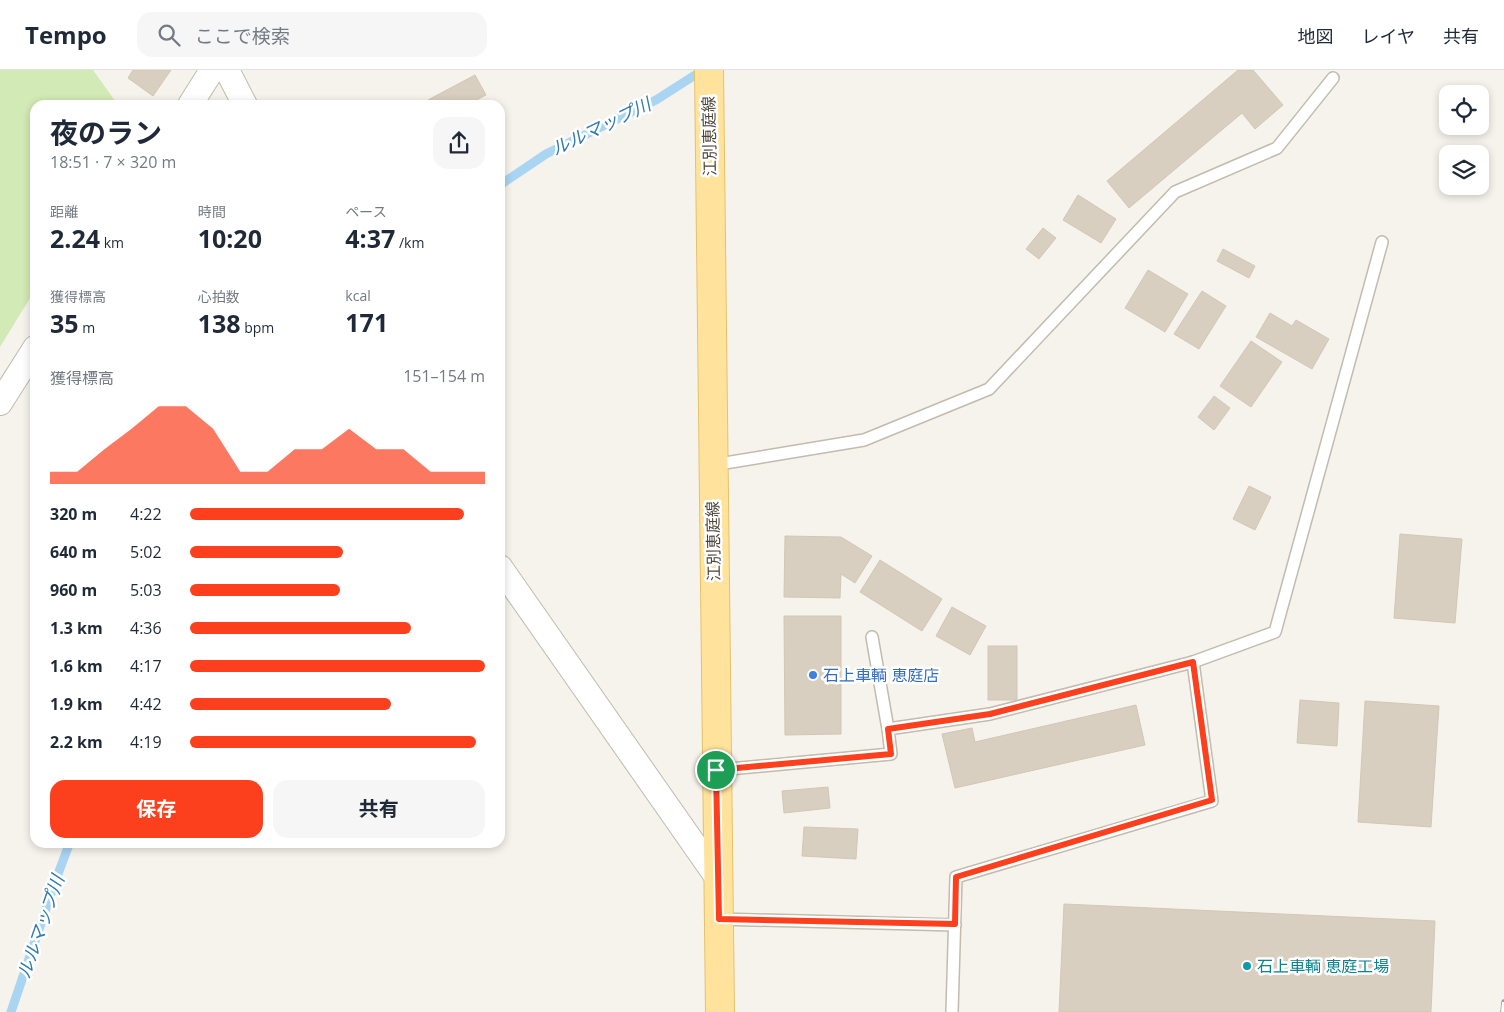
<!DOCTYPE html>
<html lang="ja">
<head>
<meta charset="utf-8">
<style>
	:root { --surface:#fff; --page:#f6f6f7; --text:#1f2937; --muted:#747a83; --line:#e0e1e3; --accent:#fc3f1d }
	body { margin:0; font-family:"Open Sans","Noto Sans JP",sans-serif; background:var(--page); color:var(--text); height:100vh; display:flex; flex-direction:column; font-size:19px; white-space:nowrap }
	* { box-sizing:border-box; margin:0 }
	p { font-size:16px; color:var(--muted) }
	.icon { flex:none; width:28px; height:28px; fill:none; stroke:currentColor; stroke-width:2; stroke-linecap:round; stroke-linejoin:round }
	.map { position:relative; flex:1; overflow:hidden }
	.side { position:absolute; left:30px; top:30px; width:475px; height:748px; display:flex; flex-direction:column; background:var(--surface); border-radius:15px; box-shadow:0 2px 8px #0003 }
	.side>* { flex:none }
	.tools { position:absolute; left:1439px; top:15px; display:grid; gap:10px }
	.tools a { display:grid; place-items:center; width:50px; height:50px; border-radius:10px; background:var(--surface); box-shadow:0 2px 8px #0003; font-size:25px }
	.pin { position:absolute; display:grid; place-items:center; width:42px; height:42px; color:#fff; margin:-21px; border:2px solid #fff; border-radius:50%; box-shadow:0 1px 5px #0007 }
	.round { display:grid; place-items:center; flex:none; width:52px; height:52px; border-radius:15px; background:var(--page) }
	.summary { display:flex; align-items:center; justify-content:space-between; height:85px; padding:0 20px }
	h1 { font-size:28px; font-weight:700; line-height:38px }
	.metrics { display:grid; grid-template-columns:repeat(3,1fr); gap:8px; height:85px; padding:5px 20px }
	.metrics div { display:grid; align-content:center }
	.metrics b { font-size:25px; font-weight:700 }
	.metrics small { font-size:14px; font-weight:400 }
	.metrics p { font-size:14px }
	.chart { height:140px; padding:10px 20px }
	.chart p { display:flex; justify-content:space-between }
	.chart svg { width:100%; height:90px; margin-top:5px; fill:var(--accent); opacity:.7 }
	.button { display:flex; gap:10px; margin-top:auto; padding:10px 20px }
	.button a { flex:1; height:58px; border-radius:15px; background:var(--accent); color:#fff; font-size:20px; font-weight:700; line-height:58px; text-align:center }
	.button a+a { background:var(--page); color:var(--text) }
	ul { padding:0 20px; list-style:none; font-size:16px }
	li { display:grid; grid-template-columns:80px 60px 1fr; align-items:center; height:38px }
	li i { height:12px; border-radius:6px; background:var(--accent) }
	header { display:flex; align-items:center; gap:30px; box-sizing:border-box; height:70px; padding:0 25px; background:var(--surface); border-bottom:1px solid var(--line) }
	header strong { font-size:24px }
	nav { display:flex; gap:28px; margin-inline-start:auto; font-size:18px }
	.search { width:350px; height:45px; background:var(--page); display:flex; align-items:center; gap:12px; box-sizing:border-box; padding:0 18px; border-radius:15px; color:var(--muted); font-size:19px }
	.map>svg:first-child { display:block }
	.green { fill:#d2eab5 }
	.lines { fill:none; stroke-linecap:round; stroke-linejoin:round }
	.stream { stroke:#a9d4f2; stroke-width:9 }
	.building { fill:#d8cfc1; stroke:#d3c7b4 }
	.service-casing { stroke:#c2bbae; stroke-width:14 }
	.minor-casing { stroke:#c2bbae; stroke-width:26 }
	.primary-casing { stroke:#e6c16a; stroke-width:30 }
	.service { stroke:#fff; stroke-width:11 }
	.minor { stroke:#fff; stroke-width:24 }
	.primary { stroke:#ffe39c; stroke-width:28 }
	.rail-casing { stroke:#9a9a9a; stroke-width:5.5 }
	.rail { stroke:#fff; stroke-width:4; stroke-dasharray:11; stroke-linecap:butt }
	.route-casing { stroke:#fff; stroke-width:10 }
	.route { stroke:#fc3f1d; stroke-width:6 }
	.shop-dot { fill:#3f7fe0; stroke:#fff; stroke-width:2 }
	.culture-dot { fill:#0f9aa8; stroke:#fff; stroke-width:2 }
	.labels { text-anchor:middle; stroke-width:5; stroke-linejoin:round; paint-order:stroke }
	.street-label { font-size:16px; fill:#4b4439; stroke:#fff }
	.shop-label { font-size:16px; fill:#366cbe; stroke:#fff; text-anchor:start }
	.culture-label { font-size:16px; fill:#0d838f; stroke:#fff; text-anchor:start }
	.water-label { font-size:18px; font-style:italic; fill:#2e7ab2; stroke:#fff }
</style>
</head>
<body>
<header>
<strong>Tempo</strong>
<div class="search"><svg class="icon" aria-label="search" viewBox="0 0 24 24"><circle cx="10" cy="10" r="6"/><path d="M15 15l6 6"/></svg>ここで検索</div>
<nav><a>地図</a><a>レイヤ</a><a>共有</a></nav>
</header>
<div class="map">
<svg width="1504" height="942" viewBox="0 0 1504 942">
	<rect width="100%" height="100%" fill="#f6f3ec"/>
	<!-- green -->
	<path class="green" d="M0,0H93L118,35H35V220L0,277Z"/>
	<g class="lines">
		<!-- stream -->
		<g class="stream">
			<path d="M500,115L546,84L656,30L703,0"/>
			<path d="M11,942L55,812L70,772"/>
		</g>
	</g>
	<!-- building -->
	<g class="building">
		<path d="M133,0H171L153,26L128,8Z"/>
		<path d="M1238,0H1253L1283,35L1255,59L1242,43L1129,138L1107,111Z"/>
		<path d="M475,5L486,25L467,35H430L428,30Z"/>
		<path d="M1078,125L1116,149L1101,173L1063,150Z"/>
		<path d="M1043,158L1056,168L1039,189L1026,179Z"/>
		<path d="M1223,179L1255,196L1249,208L1217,191Z"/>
		<path d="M1148,200L1188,224L1165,262L1125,238Z"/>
		<path d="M1202,221L1226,236L1199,279L1174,264Z"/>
		<path d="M1270,243L1292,256L1296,250L1329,269L1312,299L1256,267Z"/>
		<path d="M1251,271L1282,292L1251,337L1220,316Z"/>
		<path d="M1214,326L1230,338L1214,360L1198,347Z"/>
		<path d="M1249,416L1271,427L1255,460L1233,449Z"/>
		<path d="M1400,464L1462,469L1455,553L1394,548Z"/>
		<path d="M785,466L841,467L872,486L855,513L841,504L840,528L784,527Z"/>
		<path d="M880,490L942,529L922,561L860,522Z"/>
		<path d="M952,537L986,556L970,585L936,566Z"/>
		<path d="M784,546H841V664L785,665Z"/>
		<rect x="988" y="576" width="29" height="54"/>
		<path d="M1300,630L1339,633L1337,676L1297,673Z"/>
		<path d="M1365,631L1439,636L1431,757L1358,752Z"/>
		<path d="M1136,635L1145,675L955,718L942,664L972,658L975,672Z"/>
		<path d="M828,717L830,738L784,743L782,721Z"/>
		<path d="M804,757L858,759L856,789L802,786Z"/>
		<path d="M1064,834L1435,851L1431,942H1059Z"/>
	</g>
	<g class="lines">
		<!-- service casing -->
		<g class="service-casing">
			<g id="service">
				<path d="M713,395L864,370L989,319L1175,122L1277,78L1333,8"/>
				<path d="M872,567L888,659"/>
				<path d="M718,700L891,684L888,659L990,644L1193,592L1275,562L1382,172"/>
				<path d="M719,849L955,855"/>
				<path d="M952,942L956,807L1212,731L1193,592"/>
			</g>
		</g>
		<!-- minor casing -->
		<g class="minor-casing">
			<g id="minor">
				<path d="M227,0L245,35"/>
				<path d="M190,35L212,0"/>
				<path d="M0,333L35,278"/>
				<path d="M500,497L719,810"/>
			</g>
		</g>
		<!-- primary casing -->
		<g class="primary-casing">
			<path id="primary" d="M709,0L720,942"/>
		</g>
		<!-- service -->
		<use href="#service" class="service"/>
		<!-- minor -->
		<use href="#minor" class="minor"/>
		<!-- primary -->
		<use href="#primary" class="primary"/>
		<!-- rail casing -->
		<g class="rail-casing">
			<path id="rail" d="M1503,942L1504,932"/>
		</g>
		<!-- rail -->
		<use href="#rail" class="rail"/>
	</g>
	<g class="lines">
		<!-- route casing -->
		<g class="route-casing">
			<path id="route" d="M1193,592L1212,730L956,807L955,854L719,849L716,700L891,684L888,659L990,644Z"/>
		</g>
		<!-- route -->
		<use href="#route" class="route"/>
	</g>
	<!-- markers -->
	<circle class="shop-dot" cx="813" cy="605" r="5"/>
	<circle class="culture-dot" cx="1247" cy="896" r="5"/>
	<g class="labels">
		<!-- street labels -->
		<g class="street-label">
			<text transform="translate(709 66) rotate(-91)" y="6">江別恵庭線</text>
			<text transform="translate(713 471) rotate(-91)" y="6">江別恵庭線</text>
		</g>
		<!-- shop labels -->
		<g class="shop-label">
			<text x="823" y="611">石上車輌 恵庭店</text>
		</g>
		<!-- culture labels -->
		<g class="culture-label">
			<text x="1257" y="902">石上車輌 恵庭工場</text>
		</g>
		<!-- water labels -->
		<g class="water-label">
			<text transform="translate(601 57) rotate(-26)" y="6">ルルマップ川</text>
			<text transform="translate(41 857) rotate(-71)" y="6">ルルマップ川</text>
		</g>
	</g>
</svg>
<div class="tools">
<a><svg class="icon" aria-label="locate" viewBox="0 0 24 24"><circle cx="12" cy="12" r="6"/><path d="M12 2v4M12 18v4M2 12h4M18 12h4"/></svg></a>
<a><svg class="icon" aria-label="layers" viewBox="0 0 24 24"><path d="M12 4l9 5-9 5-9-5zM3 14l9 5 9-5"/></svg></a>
</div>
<div class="pin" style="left:716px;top:700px;background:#1e9e55"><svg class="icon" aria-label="arrive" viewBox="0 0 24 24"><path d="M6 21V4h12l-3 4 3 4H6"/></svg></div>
<section class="side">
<div class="summary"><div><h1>夜のラン</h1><p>18:51 · 7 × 320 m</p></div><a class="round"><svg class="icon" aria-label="share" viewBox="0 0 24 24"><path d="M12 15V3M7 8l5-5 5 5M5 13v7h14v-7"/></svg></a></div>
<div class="metrics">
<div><p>距離</p><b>2.24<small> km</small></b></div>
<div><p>時間</p><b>10:20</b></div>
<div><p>ペース</p><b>4:37<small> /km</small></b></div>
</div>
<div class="metrics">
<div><p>獲得標高</p><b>35<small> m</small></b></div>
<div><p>心拍数</p><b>138<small> bpm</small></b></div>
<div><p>kcal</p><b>171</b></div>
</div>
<div class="chart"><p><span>獲得標高</span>151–154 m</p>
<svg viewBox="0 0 160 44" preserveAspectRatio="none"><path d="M0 44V38L10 38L20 27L30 17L40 6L50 6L60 17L70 38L80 38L90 27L100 27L110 17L120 27L130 27L140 38L150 38L160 38V44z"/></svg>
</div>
<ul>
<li><b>320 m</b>4:22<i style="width:93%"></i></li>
<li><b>640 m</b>5:02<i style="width:52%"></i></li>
<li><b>960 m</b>5:03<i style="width:51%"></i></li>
<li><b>1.3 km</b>4:36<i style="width:75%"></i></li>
<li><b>1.6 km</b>4:17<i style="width:100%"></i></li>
<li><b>1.9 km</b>4:42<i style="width:68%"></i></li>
<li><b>2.2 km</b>4:19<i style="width:97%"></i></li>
</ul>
<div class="button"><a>保存</a><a>共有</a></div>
</section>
</div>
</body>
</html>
